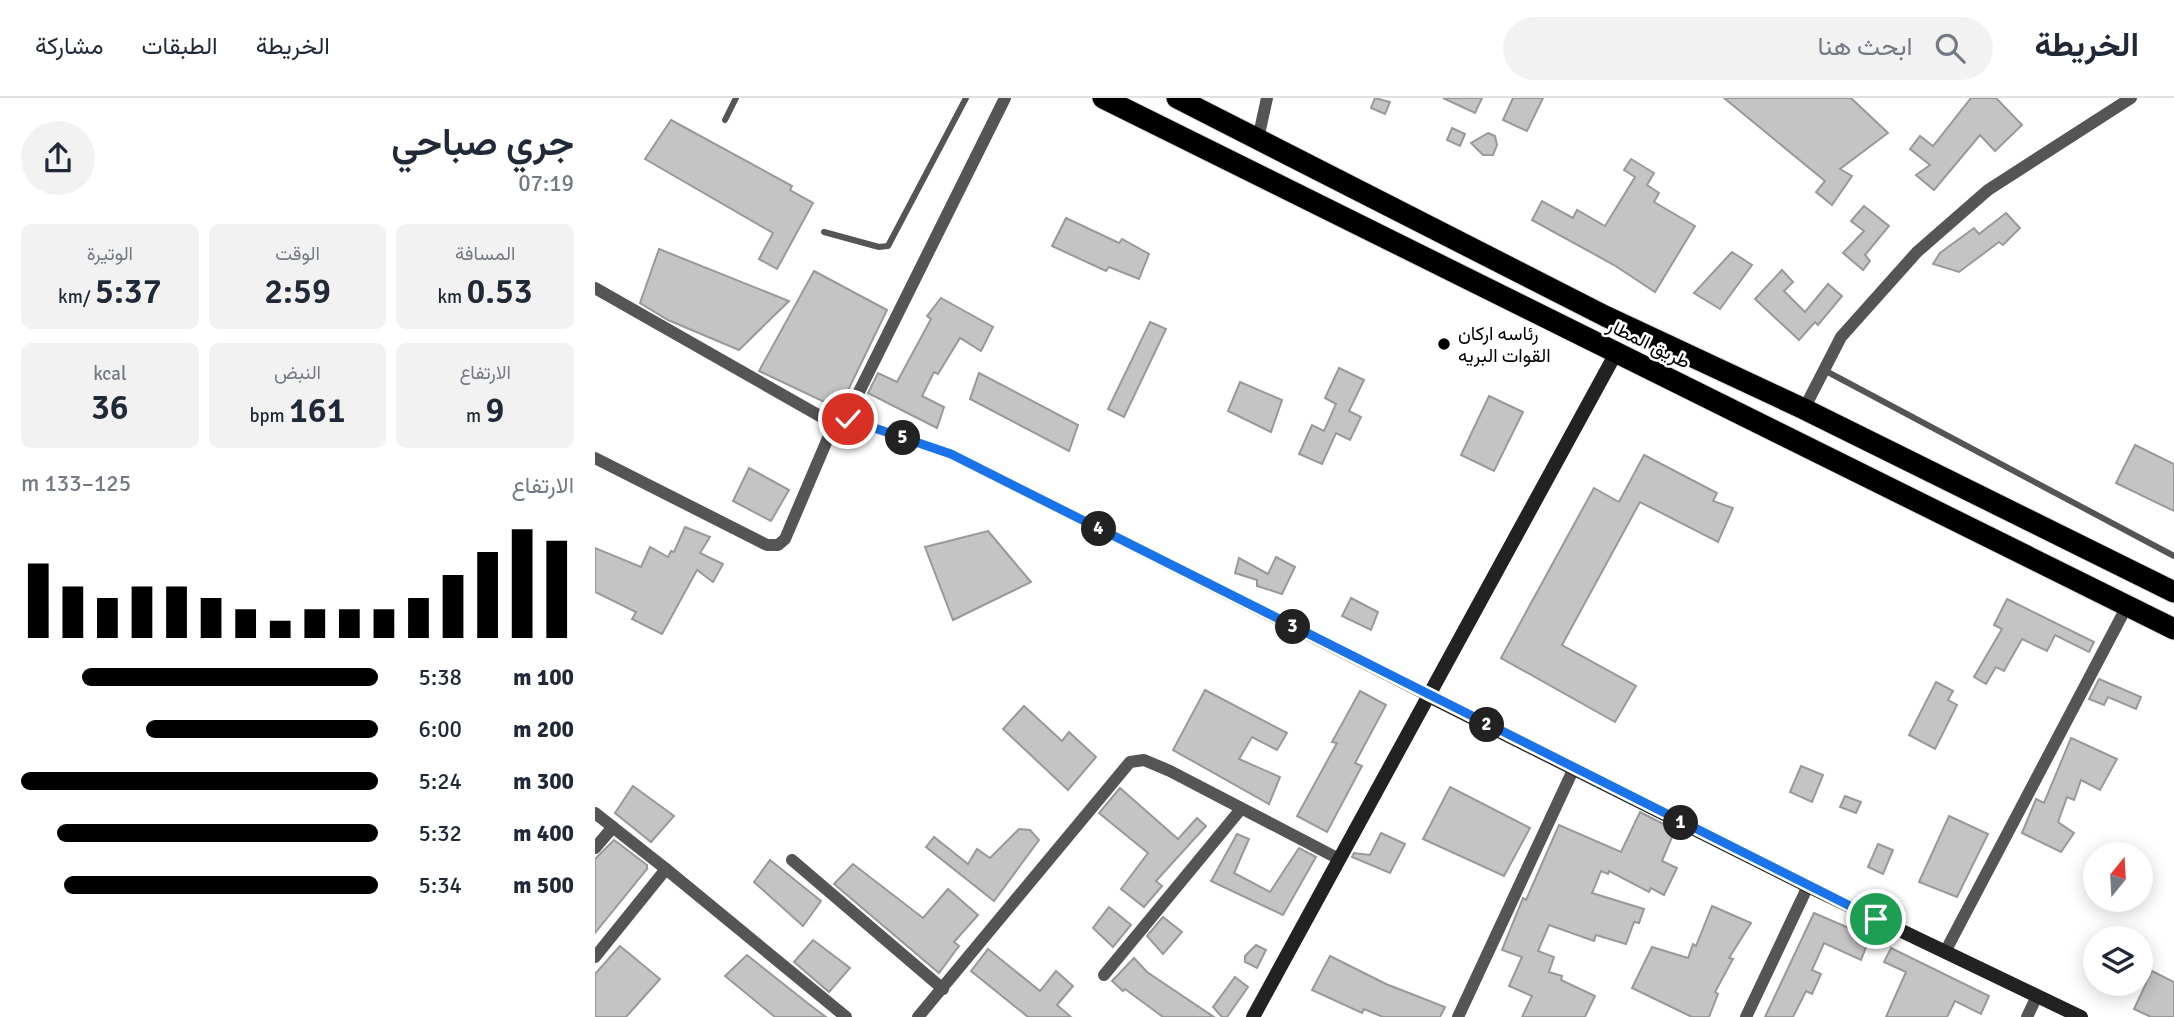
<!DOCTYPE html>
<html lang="ar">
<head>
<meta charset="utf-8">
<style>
	:root { --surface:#fff; --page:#f2f2f3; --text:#1f2937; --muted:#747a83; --line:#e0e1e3; --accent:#000 }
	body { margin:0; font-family:Signika,Vazirmatn,sans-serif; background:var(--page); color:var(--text); direction:rtl; height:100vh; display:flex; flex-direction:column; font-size:26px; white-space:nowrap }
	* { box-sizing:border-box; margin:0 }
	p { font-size:23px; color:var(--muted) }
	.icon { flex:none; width:38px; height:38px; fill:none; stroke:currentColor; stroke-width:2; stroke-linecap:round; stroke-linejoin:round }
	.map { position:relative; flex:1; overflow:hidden; direction:ltr }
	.details { display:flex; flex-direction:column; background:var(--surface); width:595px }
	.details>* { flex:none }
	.needle { width:46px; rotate:18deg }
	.controls { position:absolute; left:1488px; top:744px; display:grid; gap:14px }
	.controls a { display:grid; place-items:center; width:70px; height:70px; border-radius:50%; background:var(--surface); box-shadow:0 4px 18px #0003; font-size:35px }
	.pin { position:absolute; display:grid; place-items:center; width:60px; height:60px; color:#fff; margin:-30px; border:4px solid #fff; border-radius:50%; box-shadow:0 2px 7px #0007 }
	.km { position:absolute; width:35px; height:35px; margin:-18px; border-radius:50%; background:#222; color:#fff; font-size:19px; line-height:35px; text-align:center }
	.round { display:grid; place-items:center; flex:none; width:74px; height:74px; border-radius:37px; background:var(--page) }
	.head { display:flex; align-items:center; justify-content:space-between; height:119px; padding:0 21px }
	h1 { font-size:38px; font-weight:600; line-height:52px }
	.stats { display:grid; grid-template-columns:repeat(3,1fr); gap:10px; height:119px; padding:7px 21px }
	.stats div { display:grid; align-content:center; border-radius:10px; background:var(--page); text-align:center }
	.stats b { font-size:35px; font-weight:600 }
	.stats small { font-size:19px; font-weight:400 }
	.stats p { font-size:19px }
	.chart { height:196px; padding:14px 21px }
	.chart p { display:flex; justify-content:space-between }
	.chart svg { width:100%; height:126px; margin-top:7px; stroke:var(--accent); stroke-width:6 }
	ul { padding:0 21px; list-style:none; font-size:23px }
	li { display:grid; grid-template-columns:112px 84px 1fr; align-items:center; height:52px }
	li i { height:18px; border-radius:9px; background:var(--accent) }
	header { display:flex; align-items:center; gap:42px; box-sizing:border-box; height:98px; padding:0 35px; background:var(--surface); border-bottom:2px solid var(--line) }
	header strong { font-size:33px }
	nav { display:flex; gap:38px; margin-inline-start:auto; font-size:24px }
	.search { width:490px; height:63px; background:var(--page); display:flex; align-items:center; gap:18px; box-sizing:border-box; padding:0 24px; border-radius:38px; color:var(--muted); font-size:26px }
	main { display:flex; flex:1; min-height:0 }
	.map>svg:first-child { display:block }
	.building { fill:#c4c4c4; stroke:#999; stroke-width:2 }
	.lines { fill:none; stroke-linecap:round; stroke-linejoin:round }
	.highway-casing { stroke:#dbdbdb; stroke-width:23 }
	.lane { stroke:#555; stroke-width:6 }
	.street { stroke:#555; stroke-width:12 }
	.secondary { stroke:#222; stroke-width:14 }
	.highway { stroke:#000; stroke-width:21 }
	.route-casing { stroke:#fff; stroke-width:14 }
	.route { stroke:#1a73e8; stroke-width:9 }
	.poi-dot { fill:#000; stroke:#fff; stroke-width:2.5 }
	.labels { text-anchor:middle; stroke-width:5; stroke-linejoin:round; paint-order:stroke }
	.poi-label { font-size:19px; fill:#000; stroke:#fff; text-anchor:start }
	.street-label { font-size:19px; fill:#000; stroke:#fff }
</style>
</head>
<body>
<header>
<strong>الخريطة</strong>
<div class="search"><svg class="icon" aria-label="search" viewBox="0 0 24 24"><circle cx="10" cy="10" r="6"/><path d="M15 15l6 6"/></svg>ابحث هنا</div>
<nav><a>الخريطة</a><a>الطبقات</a><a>مشاركة</a></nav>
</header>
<main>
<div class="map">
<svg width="1579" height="919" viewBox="0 0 1579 919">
	<rect width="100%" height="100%" fill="#fff"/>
	<!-- building -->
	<g class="building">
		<path d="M780,0L795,4L790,16L776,10Z"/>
		<path d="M848,0H887L880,15Z"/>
		<path d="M918,0H948L932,33L908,22Z"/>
		<path d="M1129,0H1256L1293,35L1245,71L1257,78L1237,107L1221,94L1230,83Z"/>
		<path d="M1376,0H1401L1427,27L1400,53L1385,37L1339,92L1321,77L1335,67L1315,51L1325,38L1338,48Z"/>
		<path d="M76,22L197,88L195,92L218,105L182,171L164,161L178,135L50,61Z"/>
		<path d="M857,30L870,36L865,48L852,42Z"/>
		<path d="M893,35L900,38L902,47L898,57H888L876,45Z"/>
		<path d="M1036,61L1059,75L1052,87L1064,95L1059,104L1100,128L1060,194L1019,167L937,122L947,103L978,120L982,112L1010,128L1040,79L1029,72Z"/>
		<path d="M1269,108L1294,128L1270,157L1275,163L1268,172L1248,155L1269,133L1256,123Z"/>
		<path d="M1411,115L1425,130L1408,147L1404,144L1364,174L1338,166L1345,155L1379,130L1384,136Z"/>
		<path d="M471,120L524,145L527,141L554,156L544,181L514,169L511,173L457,148Z"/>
		<path d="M64,151L194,203L144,252L73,222L45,205Z"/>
		<path d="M1137,154L1157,167L1125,211L1099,195Z"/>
		<path d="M1187,172L1198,184L1189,193L1210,214L1233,186L1247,198L1223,227L1220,224L1204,242L1160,201Z"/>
		<path d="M219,173L292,212L244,311L164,273Z"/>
		<path d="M346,200L398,229L386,253L365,240L343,276L339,274L327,298L349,309L342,330L273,295L283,275L302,284L336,221L332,218Z"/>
		<path d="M555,224L571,231L529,319L513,311Z"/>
		<path d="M744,270L769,282L754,313L766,319L755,342L741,335L727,366L704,356L717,327L729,333L741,306L730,300Z"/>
		<path d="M384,275L483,327L474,353L375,301Z"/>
		<path d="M645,284L687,302L676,334L633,313Z"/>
		<path d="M894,298L928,314L899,373L866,357Z"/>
		<path d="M1540,347L1579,366V413L1521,385Z"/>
		<path d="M1049,357L1122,395L1118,403L1138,410L1123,444L1045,404L967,547L1041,588L1020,624L906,560L999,390L1024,404Z"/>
		<path d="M154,370L194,392L176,423L138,403Z"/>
		<path d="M90,429L115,439L105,455L128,466L118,484L102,472L67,536L37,521L41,514L0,494V450L46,469L55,449L73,459L76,453L79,454Z"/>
		<path d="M393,433L436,484L358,522L330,449Z"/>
		<path d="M681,459L700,469L687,496L662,488V482L640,475L644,460L673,476Z"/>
		<path d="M756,500L783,514L776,532L747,518Z"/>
		<path d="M1412,501L1499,544L1494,554L1460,537L1452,553L1427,541L1409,573L1401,569L1391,586L1379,579L1407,531L1399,527Z"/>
		<path d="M1504,581L1546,599L1541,611L1513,599L1509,607L1494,601Z"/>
		<path d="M1341,584L1358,593L1353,602L1362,607L1340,651L1314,637Z"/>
		<path d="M610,592L692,635L682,652L657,639L644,661L685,679L674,706L578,652Z"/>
		<path d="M765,593L791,607L760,665L767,668L732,734L702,718L742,645L737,644Z"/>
		<path d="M429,608L467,643L474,634L501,659L473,692L408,631Z"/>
		<path d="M1476,640L1522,661L1505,692L1486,682L1479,702L1472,699L1463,724L1479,735L1466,754L1427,735L1441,701L1449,705Z"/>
		<path d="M1206,668L1228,677L1217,704L1195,694Z"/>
		<path d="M38,688L79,718L56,744L20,715Z"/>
		<path d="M855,689L935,730L909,778L828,741Z"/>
		<path d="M525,690L583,741L602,720L611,728L561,783L567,788L549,809L526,791L553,755L504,715Z"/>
		<path d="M1250,698L1266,704L1261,715L1245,709Z"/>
		<path d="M1045,714L1080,732L1067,763L1082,770L1069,797L1056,790L1054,794L1014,773L1013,776L1006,773L997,795L1049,811L1044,825L1039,824L1031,846L1001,837L999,843L954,827L943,853L959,859L954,874L967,878L966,882L1000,898L990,919H927L937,898L914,888L927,859L907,852L928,800L931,802L964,727L1026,754Z"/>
		<path d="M1354,718L1393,736L1362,799L1324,784Z"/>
		<path d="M424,731L435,732L444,742L399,803L331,749L339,739L373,766L382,751L395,760Z"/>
		<path d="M786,735L810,746L795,775L757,759L759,755L775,757Z"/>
		<path d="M642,736L654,741L639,775L675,794L704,750L721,759L688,817L616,783Z"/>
		<path d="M19,742L52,767V771L0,835V761Z"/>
		<path d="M1283,746L1298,752L1288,776L1273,769Z"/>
		<path d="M175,762L226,803L208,828L159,784Z"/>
		<path d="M258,766L328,820L353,791L383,817L359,844L364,848L344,875L239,786Z"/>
		<path d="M1117,808L1156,825L1134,860L1138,861L1120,894L1123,896L1114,919H1097L1037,890L1057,849L1093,860L1098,846L1101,848Z"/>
		<path d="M514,809L536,827L518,849L498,830Z"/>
		<path d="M1219,815L1275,839L1266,862L1229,845L1217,872L1226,876L1217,896L1211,893L1198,919H1170Z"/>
		<path d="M568,819L587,834L568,856L552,838Z"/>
		<path d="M218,842L255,870L234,894L199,864Z"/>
		<path d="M661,847L671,852L662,870L650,864V858Z"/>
		<path d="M25,848L65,881L31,919H0V876Z"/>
		<path d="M1296,850L1394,898L1386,916L1360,903L1352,919H1291L1311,874L1289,864Z"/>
		<path d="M393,851L445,893L461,873L478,888L462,907L476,919H433L376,873Z"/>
		<path d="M152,857L215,907L231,919H180L130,878Z"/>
		<path d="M735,858L791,886L850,909L845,919H788L769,911L767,915L717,892Z"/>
		<path d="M539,860L552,874L619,919H568L530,891L528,893L517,883Z"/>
		<path d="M1557,873L1579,884V919H1556L1539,911Z"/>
		<path d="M640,879L653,889L632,919H627L618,909Z"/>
	</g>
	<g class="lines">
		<!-- highway casing -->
		<g class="highway-casing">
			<g id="highway">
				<path d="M508,0L1579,531"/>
				<path d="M582,0L1010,218L1209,311L1579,494"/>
			</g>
		</g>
		<!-- lane -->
		<g class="lane">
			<path d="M130,22L141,0"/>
			<path d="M229,134L284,149L293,148L371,0"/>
			<path d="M1229,272L1579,458"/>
		</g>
		<!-- street -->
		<g class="street">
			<path d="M663,41L672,0"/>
			<path d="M0,190L239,326H248L410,0"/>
			<path d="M1209,311L1246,239L1322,154L1393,92L1536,0"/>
			<path d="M253,321L356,356L832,597"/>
			<path d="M0,360L172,447H183L190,441L239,326"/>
			<path d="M0,715L71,771L0,859"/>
			<path d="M0,750L18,729"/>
			<path d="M197,762L348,891"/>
			<path d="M71,771L251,919"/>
			<path d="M1350,854L1532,508"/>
			<path d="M509,877L646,711"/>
			<path d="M323,919L535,664L549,662L575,673L744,761"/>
			<path d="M863,919L979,670"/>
			<path d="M1151,919L1213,788"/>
			<path d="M1432,919L1442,898"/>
		</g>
		<!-- secondary -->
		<g class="secondary">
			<path d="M832,597L1213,788L1486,919"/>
			<path d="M658,919L1021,255"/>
		</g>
		<!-- highway -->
		<use href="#highway" class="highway"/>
	</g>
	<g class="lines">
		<!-- route casing -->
		<g class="route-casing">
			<path id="route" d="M253,321L356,356L1281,821"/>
		</g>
		<!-- route -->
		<use href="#route" class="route"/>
	</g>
	<!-- markers -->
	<circle class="poi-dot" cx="849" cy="246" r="7"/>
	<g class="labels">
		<!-- poi labels -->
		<g class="poi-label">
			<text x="863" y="242">رئاسه اركان<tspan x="863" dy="22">القوات البريه</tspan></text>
		</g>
		<!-- street labels -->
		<g class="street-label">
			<text transform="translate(1054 245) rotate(26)" y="7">طريق المطار</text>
		</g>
	</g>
</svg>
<div class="controls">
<a><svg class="needle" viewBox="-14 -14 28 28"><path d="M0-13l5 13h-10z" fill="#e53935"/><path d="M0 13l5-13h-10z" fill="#747a83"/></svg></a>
<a><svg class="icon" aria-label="layers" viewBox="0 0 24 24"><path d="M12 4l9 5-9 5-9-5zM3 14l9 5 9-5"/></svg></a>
</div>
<div class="pin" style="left:1281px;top:821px;background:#1e9e55"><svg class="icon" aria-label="arrive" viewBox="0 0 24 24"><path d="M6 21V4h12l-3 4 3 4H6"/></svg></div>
<div class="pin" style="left:253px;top:321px;background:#d93025"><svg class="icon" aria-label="check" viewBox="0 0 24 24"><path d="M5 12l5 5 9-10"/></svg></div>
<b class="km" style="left:1086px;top:725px">1</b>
<b class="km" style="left:892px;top:627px">2</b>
<b class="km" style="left:698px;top:529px">3</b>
<b class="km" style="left:504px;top:431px">4</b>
<b class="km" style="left:308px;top:340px">5</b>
</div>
<section class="details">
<div class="head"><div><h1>جري صباحي</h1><p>07:19</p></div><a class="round"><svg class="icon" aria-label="share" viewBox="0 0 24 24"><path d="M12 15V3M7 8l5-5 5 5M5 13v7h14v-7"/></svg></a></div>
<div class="stats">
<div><p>المسافة</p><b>0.53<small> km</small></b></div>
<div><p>الوقت</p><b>2:59</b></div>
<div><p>الوتيرة</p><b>5:37<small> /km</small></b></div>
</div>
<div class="stats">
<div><p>الارتفاع</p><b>9<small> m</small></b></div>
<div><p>النبض</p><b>161<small> bpm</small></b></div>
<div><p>kcal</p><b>36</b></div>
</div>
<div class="chart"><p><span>الارتفاع</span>125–133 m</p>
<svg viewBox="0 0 160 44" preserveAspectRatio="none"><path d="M5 44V18M15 44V26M25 44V30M35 44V26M45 44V26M55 44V30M65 44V34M75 44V38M85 44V34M95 44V34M105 44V34M115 44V30M125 44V22M135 44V14M145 44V6M155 44V10"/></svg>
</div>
<ul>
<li><b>100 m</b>5:38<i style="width:83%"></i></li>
<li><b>200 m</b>6:00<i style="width:65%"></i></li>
<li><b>300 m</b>5:24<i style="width:100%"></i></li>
<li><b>400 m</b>5:32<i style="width:90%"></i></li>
<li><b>500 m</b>5:34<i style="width:88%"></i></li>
</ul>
</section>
</main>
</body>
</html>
